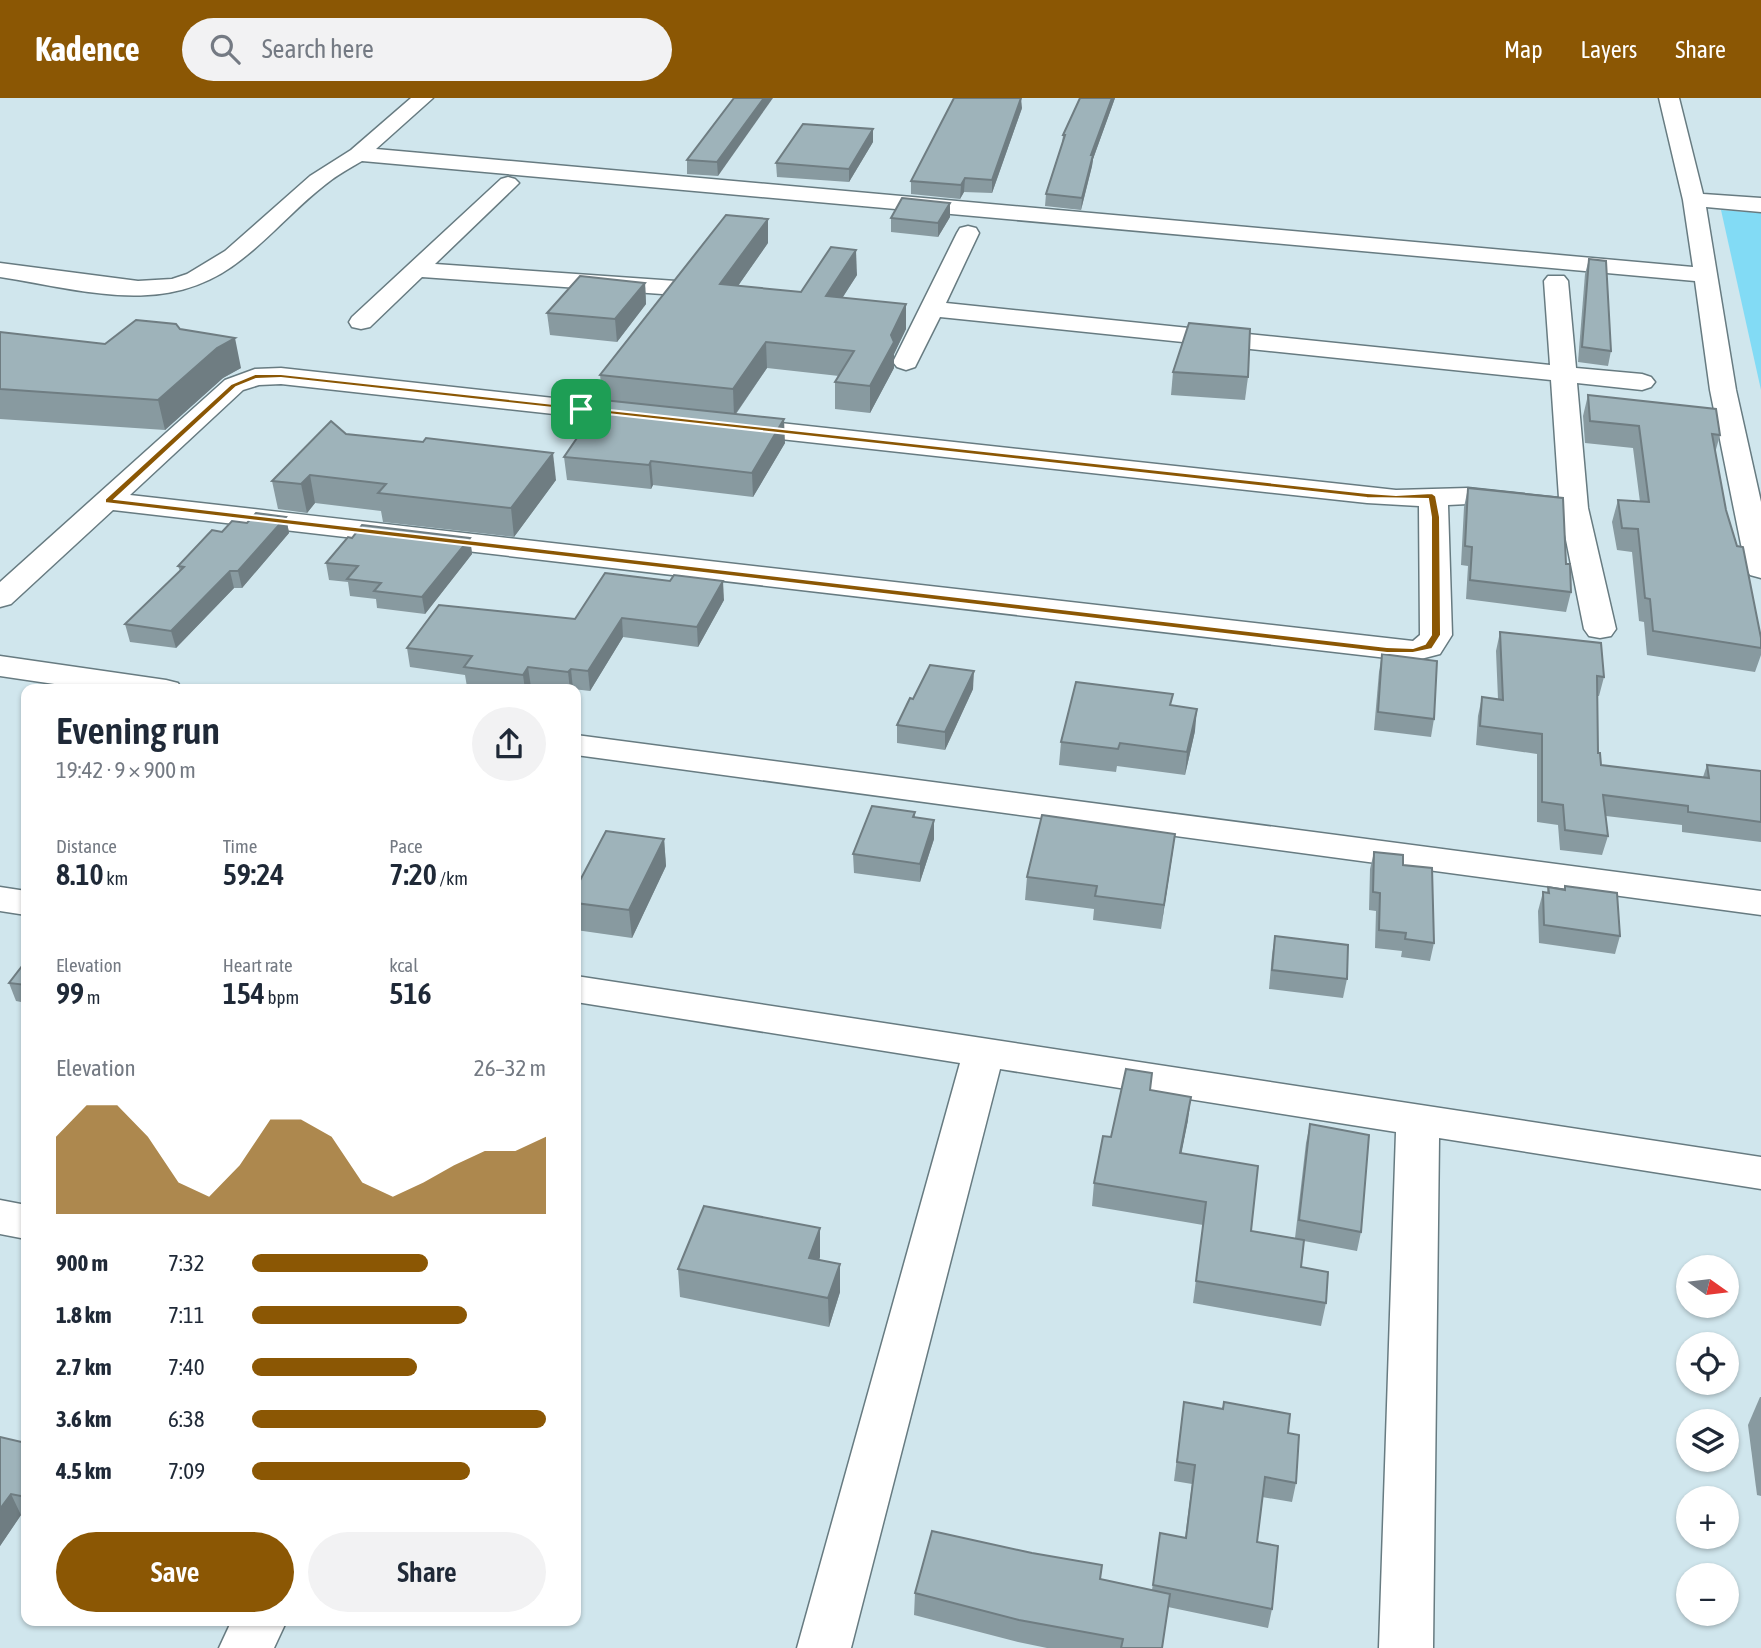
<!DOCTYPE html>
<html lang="en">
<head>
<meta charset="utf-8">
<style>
	:root { --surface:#fff; --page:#f2f2f3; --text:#1f2937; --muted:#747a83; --accent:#8b5704 }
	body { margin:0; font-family:"Asap Condensed",sans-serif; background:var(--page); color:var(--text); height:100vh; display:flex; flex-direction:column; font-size:26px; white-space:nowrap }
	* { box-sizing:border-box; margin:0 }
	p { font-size:23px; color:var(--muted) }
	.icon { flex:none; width:38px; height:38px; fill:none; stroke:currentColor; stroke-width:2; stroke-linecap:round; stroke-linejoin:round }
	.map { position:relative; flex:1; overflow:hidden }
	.side { position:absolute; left:21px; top:586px; width:560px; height:942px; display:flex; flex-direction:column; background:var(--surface); border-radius:14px; box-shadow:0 2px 5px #0004 }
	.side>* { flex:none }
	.needle { width:46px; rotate:104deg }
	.controls { position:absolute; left:1676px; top:1157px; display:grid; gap:14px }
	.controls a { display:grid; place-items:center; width:63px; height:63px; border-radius:50%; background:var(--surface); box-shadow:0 2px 5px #0004; font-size:35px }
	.pin { position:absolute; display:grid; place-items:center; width:60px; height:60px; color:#fff; margin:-30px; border-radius:14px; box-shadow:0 4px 10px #0006 }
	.round { display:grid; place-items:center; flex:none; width:74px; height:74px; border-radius:37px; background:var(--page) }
	.headline { display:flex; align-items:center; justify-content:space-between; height:119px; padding:0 35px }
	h1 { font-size:38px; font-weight:600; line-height:52px }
	.figures { display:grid; grid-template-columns:repeat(3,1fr); gap:10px; height:119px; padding:7px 35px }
	.figures div { display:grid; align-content:center }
	.figures b { font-size:30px; font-weight:600 }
	.figures small { font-size:19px; font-weight:400 }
	.figures p { font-size:19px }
	.chart { height:196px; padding:14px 35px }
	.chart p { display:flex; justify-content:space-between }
	.chart svg { width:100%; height:126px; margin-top:7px; fill:var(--accent); opacity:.7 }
	.button { display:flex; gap:14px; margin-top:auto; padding:14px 35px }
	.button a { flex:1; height:80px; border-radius:42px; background:var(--accent); color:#fff; font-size:28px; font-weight:600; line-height:80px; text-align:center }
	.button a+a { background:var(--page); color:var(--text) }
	ul { padding:0 35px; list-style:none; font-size:23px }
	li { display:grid; grid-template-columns:112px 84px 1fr; align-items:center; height:52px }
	li i { height:18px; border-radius:9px; background:var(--accent) }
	header { display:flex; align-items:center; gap:42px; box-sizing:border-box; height:98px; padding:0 35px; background:var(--accent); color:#fff }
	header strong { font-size:33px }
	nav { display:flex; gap:38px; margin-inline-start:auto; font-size:24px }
	.search { width:490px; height:63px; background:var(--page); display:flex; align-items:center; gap:18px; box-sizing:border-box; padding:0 24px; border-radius:38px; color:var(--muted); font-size:26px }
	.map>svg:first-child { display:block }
	.green { fill:#82dbf5 }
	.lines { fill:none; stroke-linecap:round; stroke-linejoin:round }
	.minor-casing { stroke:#677b81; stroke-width:3 }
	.minor { fill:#fff; fill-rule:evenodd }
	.wall { fill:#889aa0 }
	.shaded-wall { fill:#6f7d82 }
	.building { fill:#9eb3ba; stroke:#6f7d82; stroke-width:2 }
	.route { fill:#8b5704; stroke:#fff; stroke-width:2; fill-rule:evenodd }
</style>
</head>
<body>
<header>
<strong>Kadence</strong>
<div class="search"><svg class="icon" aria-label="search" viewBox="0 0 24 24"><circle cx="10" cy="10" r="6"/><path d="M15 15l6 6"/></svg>Search here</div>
<nav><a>Map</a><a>Layers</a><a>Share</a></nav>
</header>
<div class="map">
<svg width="1761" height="1550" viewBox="0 0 1761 1550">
	<rect width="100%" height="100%" fill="#d0e6ed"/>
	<!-- green -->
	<path class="green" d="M1721,112L1761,115V292Z"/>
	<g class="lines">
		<!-- minor casing -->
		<g class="minor-casing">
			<g id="minor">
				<path d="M411,0H433L376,51L1693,169L1683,102L1659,0H1679L1703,96L1761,100V114L1706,109L1736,292L1761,404V480L1750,477L1746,471L1710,292L1695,183L362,63C350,70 337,77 326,86C296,109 272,138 242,161C168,221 85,192 0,179V165L138,183L172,181L187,176L225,153L310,78L351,52Z"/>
				<path d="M508,79L515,81L519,85L515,89L435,166L676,183L684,185L688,190L684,195L676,197L422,179L370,229L361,231L352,229L349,224L352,219L501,81Z"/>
				<path d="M968,128L976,130L979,135L946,205L1550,267L1544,183L1548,178H1564L1568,183L1576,270L1642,276L1651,279L1655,284L1651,289L1642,292L1577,285L1588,410L1616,531L1611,538L1600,540L1589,538L1584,531L1561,417L1468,406L1448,407L1452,537L1440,556L1413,563L113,412L11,506L0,509V484L225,282L255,271L281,270L645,310L654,312L658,318L654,324L645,326L281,286L259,287L243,292L130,397L1413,543L1420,537L1419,408L1367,405L734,336L725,334L721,328L725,322L734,320L1396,392L1468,390L1559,400L1551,282L940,219L915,269L906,272L897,269L893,264L957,135L960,130Z"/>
				<path d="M0,558L166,582L178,585L182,592H95L0,578Z"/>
				<path d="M576,637L1761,793V817L576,657Z"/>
				<path d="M0,789L26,793V817L0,813Z"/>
				<path d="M576,878L1761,1059V1091L1439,1040L1433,1550H1379L1396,1034L1000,971L851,1550H797L960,965L576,904Z"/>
				<path d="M0,1102L26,1107V1141L0,1136Z"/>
				<path d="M232,1522H287L274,1550H219Z"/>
			</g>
		</g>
		<!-- minor -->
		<use href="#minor" class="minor"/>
	</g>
	<!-- wall -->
	<g class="wall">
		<path d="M734,0L718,78L687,76V62Z"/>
		<path d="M1080,0H1115L1093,61L1092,68L1081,112L1045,108L1046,96L1062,46L1063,37Z"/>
		<path d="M1022,10L992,95L964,94L960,101L911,96V83Z"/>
		<path d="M873,44L849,84L777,79L776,65Z"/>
		<path d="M950,119L938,139L891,134V120Z"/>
		<path d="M768,145L738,188L801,194L857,177L842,200L906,206V231L894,256V270L870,315L835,311V284L839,278L767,270L736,316L785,345L753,399L653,387L651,391L567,382L564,359L603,302L600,277Z"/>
		<path d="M1589,161L1611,253L1608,268L1578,264L1585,176Z"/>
		<path d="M645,185L646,206L617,244L550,237L547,215Z"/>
		<path d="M180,231L241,270L223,280L165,332L0,321V234L105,246Z"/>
		<path d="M1173,274L1248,279L1245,302L1171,297Z"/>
		<path d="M1588,297L1720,337L1715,355L1726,412L1761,540V557L1755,574L1647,557L1644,524L1639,523L1632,454L1617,452L1612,424L1618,402L1640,404L1633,350L1585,345L1583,318Z"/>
		<path d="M346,336L556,382L514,439L383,424L381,413L315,405L307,415L278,411L272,383Z"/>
		<path d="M1468,390L1566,466L1571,494L1566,514L1466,501L1468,468L1461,467L1464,409Z"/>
		<path d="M286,419L289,435L242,490H234L176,550L130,544L125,526L180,473L178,468L222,434L247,425Z"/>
		<path d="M470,440L472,456L425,516L377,510L376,501L350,498L348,484L329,482L326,465Z"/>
		<path d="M724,502L698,549L623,539L590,593L573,591L551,592L531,589L529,592H485L467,589L465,577L410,569L407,550L575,521Z"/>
		<path d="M1500,534L1604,579L1599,598H1597L1598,655L1601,667L1703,679L1707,667L1761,673V744L1682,734V727L1606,718L1608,738L1602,757L1560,752L1558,727L1537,724V656L1476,647L1478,618L1482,599L1498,601L1496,553Z"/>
		<path d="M1382,556L1434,621L1431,639L1374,632L1379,574Z"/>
		<path d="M973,591L945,652L897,645V627L913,601Z"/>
		<path d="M1172,607L1195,633L1185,677L1117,668L1116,674L1059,667L1061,644Z"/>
		<path d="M915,714V720L934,741L920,784L854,775L853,756Z"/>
		<path d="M1175,736L1161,831L1093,822L1094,811L1025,802L1027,779Z"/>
		<path d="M664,741L666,768L632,840L576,832V790Z"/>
		<path d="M1374,754L1403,767L1434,845L1430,863L1401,859L1402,853L1375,850L1376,813L1369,812L1370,771Z"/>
		<path d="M1565,788L1620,838L1615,856L1539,845L1538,813L1543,794L1547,795L1548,789L1564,792Z"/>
		<path d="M1275,838L1347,881L1343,900L1269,891L1272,857Z"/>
		<path d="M26,863V905L16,903L9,885Z"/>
		<path d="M1152,975L1150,992L1188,1022L1181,1055L1251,1133L1295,1140L1306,1045L1310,1026L1361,1134L1357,1153L1304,1143L1301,1169L1326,1205L1321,1228L1193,1205L1203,1127L1092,1108L1094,1085L1111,1039Z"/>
		<path d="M820,1130V1159L819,1162L840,1166V1194L829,1229L680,1199L678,1171Z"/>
		<path d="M1760,1299H1761V1398L1757,1397L1748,1327Z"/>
		<path d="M1184,1304L1288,1335L1296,1385L1292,1404L1262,1399L1257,1444L1272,1511L1268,1530L1168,1509L1162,1550H1047L1018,1544L914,1517L915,1495L1100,1481L1152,1492L1160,1435L1185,1440L1192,1386L1174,1383Z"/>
		<path d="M0,1339L26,1345V1418L21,1417L0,1448Z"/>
	</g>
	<!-- shaded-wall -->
	<g class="shaded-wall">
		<path d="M764,0H773L718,78L717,64Z"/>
		<path d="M1021,0L1022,10L992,95V82Z"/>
		<path d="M1112,0H1115L1093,61L1092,68L1081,112L1082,100L1091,57Z"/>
		<path d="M873,31V44L849,84V71Z"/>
		<path d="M965,80L964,94L960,101L961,87Z"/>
		<path d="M950,105V119L938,139V125Z"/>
		<path d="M768,121V145L721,212L720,186Z"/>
		<path d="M856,152L857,177L827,224L826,198Z"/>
		<path d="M645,185L646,206L617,244L615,221Z"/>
		<path d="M906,206V231L894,256V270L870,315V288L891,237Z"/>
		<path d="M235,240L241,270L223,280L165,332L158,302L217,250Z"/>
		<path d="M766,244L767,270L734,318L733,291Z"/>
		<path d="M784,321L785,345L753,399L752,375Z"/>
		<path d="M553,355L556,382L514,439L511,410Z"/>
		<path d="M651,363L653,387L651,391L649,367Z"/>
		<path d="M310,377L315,405L307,415L301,386Z"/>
		<path d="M286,419L289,435L242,490L238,473Z"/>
		<path d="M470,440L472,456L425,516L422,499Z"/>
		<path d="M230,473L234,490L176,550L171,533Z"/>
		<path d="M723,483L724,502L698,549L697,529Z"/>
		<path d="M622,520L623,539L590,593L588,573Z"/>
		<path d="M528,569L531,589L529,592H525L523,577Z"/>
		<path d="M571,571L573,591L572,592H570L568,574Z"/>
		<path d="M974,573L973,591L945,652V634Z"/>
		<path d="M1197,611L1195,633L1185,677L1187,654Z"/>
		<path d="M934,722V741L920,784V766Z"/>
		<path d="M1175,736L1172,759L1161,831L1164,807Z"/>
		<path d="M664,741L666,768L632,840L629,812Z"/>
		<path d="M1191,999L1188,1022L1177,1078L1180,1055Z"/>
		<path d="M820,1130V1159L810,1188L809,1160Z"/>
		<path d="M840,1166V1194L829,1229L828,1200Z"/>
		<path d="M11,1396L21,1417L0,1448V1411Z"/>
	</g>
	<!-- building -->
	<g class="building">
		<path d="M734,0H764L717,64L687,62Z"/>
		<path d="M954,0H1021L992,82L965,80L961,87L911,83Z"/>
		<path d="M1080,0H1112L1091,57H1093L1082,100L1046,96L1065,37H1063Z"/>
		<path d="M803,26L873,31L849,71L776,65Z"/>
		<path d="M902,100L950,105L938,125L891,120Z"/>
		<path d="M726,117L768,121L720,186L801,194L831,149L856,152L826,198L906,206L891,237L894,244L870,288L835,284L854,253L766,244L733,291L600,277Z"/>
		<path d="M1589,161L1606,163L1611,253L1582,249Z"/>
		<path d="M580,178L645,185L615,221L547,215Z"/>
		<path d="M136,222L176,226L180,231L235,240L217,250L158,302L0,291V234L105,246Z"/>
		<path d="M1189,225L1250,231L1248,279L1173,274Z"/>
		<path d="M1588,297L1716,311L1720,337L1712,336L1726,412L1737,448L1743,449L1761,540V550L1653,533L1650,501L1645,500L1638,431L1622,430L1618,402L1649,404L1639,328L1590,323Z"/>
		<path d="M603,302L784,321L752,375L651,363L649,367L564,359Z"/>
		<path d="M331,323L346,336L423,344L426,340L553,355L511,410L378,395L386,386L310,377L301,386L272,383Z"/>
		<path d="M1468,390L1563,400L1566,466H1570L1571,494L1470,482L1472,449L1465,448Z"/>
		<path d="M256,415L286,419L238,473H230L171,533L125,526L184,469L178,468L212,432L222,434L232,423L247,425Z"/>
		<path d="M362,427L470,440L422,499L374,493L381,485L347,481L358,468L326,465L348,439L352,440Z"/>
		<path d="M605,475L670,483L674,477L723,483L697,529L622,520L588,573L571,571L568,574L528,569L523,577L464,569L472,558L407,550L439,507L575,521Z"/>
		<path d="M1500,534L1601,545L1604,579L1597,578L1598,655H1600L1601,667L1709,680L1707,667L1761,673V724L1688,714V708L1603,697L1608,738L1565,732L1563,707L1542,704V636L1480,628L1482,599L1503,602Z"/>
		<path d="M1382,556L1437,563L1434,621L1378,614Z"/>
		<path d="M930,567L974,573L945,634L897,627L910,600L913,601Z"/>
		<path d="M1076,584L1173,596L1170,607L1197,611L1187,654L1120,645L1118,651L1061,644Z"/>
		<path d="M872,708L915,714L913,719L934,722L920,766L853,756Z"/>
		<path d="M1042,717L1175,736L1164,807L1095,798L1097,788L1027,779Z"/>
		<path d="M606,733L664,741L629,812L576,805V790Z"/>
		<path d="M1374,754L1403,757V767L1432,770L1434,845L1405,841L1406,835L1379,832L1380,795L1373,794Z"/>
		<path d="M1565,788L1617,795L1620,838L1544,827L1543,794L1549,795L1548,789L1565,792Z"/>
		<path d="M1275,838L1348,847L1347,881L1272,872Z"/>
		<path d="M26,863V887L9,885Z"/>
		<path d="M1126,971L1152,975L1150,992L1191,999L1180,1055L1258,1068L1251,1133L1304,1142L1301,1169L1328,1174L1326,1205L1196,1183L1206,1104L1094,1085L1103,1038L1111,1039Z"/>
		<path d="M1310,1026L1369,1037L1361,1134L1299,1122Z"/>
		<path d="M704,1108L820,1130L809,1160L840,1166L828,1200L678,1171Z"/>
		<path d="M1184,1304L1223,1311L1224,1304L1290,1316L1288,1335L1299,1337L1296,1385L1265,1379L1257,1444L1278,1448L1272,1511L1153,1487L1160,1435L1186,1440L1195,1367L1177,1364Z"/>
		<path d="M0,1339L26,1345V1399L11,1396L0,1411Z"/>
		<path d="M932,1433L1032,1455L1102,1467L1100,1481L1170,1496L1162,1550H1121L1123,1541L1019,1522L915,1495Z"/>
	</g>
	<!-- route -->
	<path class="route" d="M255,276H281L1367,395L1396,397L1432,395L1436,398L1440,419L1441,537L1432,551L1413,555H1387L105,405V401L231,286ZM281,280L1367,400L1428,401L1431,419V537L1425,546L1413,550L1387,549L115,401L236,289L256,281Z"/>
</svg>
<div class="controls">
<a><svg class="needle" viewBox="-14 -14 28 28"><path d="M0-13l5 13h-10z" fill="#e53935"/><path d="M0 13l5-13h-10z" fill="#747a83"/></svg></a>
<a><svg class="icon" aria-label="locate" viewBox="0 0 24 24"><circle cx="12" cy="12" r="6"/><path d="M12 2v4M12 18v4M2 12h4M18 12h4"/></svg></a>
<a><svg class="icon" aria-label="layers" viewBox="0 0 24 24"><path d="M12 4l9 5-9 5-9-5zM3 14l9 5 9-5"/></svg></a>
<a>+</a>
<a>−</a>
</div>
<div class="pin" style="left:581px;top:311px;background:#1e9e55"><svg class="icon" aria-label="arrive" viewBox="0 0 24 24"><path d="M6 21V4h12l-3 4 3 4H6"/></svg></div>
<section class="side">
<div class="headline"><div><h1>Evening run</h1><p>19:42 · 9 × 900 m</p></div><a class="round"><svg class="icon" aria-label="share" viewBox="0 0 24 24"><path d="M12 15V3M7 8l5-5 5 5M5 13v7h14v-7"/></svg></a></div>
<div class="figures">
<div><p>Distance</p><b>8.10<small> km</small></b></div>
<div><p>Time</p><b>59:24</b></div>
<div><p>Pace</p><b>7:20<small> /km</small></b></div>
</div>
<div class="figures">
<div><p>Elevation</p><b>99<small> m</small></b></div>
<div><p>Heart rate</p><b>154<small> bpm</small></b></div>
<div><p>kcal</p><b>516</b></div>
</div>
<div class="chart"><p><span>Elevation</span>26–32 m</p>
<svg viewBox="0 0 160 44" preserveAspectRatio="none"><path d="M0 44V17L10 6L20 6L30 17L40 33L50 38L60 27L70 11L80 11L90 17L100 33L110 38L120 33L130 27L140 22L150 22L160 17V44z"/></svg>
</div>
<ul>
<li><b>900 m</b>7:32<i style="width:60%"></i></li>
<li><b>1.8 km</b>7:11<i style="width:73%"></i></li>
<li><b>2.7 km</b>7:40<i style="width:56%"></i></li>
<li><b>3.6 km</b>6:38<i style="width:100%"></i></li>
<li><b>4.5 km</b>7:09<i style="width:74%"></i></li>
</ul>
<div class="button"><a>Save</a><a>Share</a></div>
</section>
</div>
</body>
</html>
